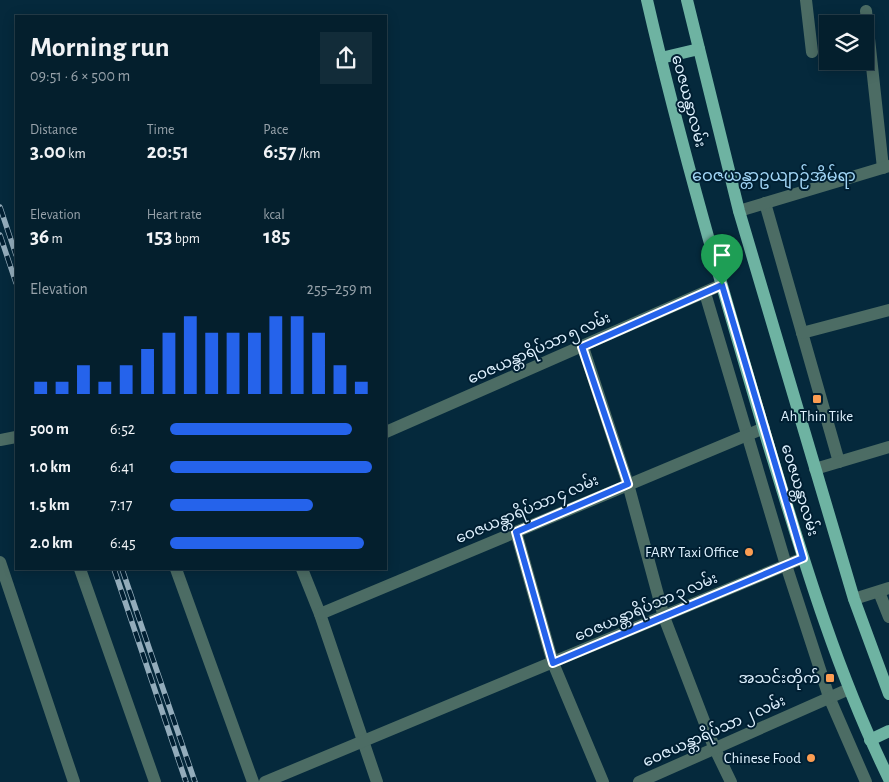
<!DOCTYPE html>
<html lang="en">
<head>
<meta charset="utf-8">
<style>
	:root { --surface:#041f2d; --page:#122c39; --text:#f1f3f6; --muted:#97a2aa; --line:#253d49; --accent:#2563eb }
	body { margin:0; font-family:"Alegreya Sans","Noto Sans Myanmar",sans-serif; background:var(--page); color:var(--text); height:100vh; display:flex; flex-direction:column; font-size:19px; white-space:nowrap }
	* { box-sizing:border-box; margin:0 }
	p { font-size:16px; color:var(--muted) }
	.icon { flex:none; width:28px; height:28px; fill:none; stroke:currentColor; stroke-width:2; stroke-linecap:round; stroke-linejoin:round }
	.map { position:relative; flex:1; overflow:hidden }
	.panel { position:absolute; left:15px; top:15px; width:372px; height:555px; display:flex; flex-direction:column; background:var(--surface); border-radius:0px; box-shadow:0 2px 12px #0003,0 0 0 1px var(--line) }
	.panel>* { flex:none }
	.buttons { position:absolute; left:819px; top:15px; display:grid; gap:10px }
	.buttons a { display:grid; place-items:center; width:55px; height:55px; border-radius:0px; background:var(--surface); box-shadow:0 2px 12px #0003,0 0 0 1px var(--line); font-size:25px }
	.pin { position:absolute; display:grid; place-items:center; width:42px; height:42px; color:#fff; margin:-51px -21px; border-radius:50% 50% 50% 0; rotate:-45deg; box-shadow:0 0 5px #0007 }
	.pin .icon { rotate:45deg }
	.round { display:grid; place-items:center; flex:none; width:52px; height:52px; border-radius:0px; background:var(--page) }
	.head { display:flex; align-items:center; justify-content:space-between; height:85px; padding:0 15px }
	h1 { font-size:28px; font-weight:700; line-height:38px }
	.metrics { display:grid; grid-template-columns:repeat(3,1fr); gap:8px; height:85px; padding:5px 15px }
	.metrics div { display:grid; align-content:center }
	.metrics b { font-size:21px; font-weight:700 }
	.metrics small { font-size:14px; font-weight:400 }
	.metrics p { font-size:14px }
	.chart { height:140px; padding:10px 15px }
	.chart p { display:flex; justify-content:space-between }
	.chart svg { width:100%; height:90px; margin-top:5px; stroke:var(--accent); stroke-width:6 }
	ul { padding:0 15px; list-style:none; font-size:16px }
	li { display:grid; grid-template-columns:80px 60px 1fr; align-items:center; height:38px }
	li i { height:12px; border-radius:6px; background:var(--accent) }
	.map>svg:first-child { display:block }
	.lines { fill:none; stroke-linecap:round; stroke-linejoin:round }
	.minor { stroke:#4c6c64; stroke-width:12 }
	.primary { stroke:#6eb3a2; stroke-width:12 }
	.rail-casing { stroke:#93acbb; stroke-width:5.5 }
	.rail { stroke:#001f32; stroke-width:4; stroke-dasharray:11; stroke-linecap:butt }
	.route-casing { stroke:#fff; stroke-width:10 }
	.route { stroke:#2563eb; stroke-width:6 }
	.poi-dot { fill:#fc9d52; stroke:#001f32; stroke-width:2 }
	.labels { text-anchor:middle; stroke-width:4; stroke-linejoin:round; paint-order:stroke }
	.street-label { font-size:15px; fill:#dff2ff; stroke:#001f32 }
	.poi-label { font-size:15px; fill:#dff2ff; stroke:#001f32; text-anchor:end }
	.neighbourhood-label { font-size:16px; fill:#a1d5f6; stroke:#001f32 }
</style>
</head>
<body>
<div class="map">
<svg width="889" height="782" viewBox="0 0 889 782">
	<rect width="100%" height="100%" fill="#05293c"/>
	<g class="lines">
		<!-- minor -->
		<g class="minor">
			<path d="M806,0L812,52"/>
			<path d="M866,11L883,168"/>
			<path d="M765,203L839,462"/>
			<path d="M739,211L889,166"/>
			<path d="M705,293L786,565L829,697L866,782"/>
			<path d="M802,333L889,310"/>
			<path d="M583,347L628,484L664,617L714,747L731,782"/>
			<path d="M386,432L721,285"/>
			<path d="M0,440L16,437"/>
			<path d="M815,469L889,447"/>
			<path d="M516,532L553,663L603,782"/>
			<path d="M0,562L74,782"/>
			<path d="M80,569L155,782"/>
			<path d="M176,569L253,782"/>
			<path d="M302,569L320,614L377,782"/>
			<path d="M879,592L889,617"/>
			<path d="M854,599L889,588"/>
			<path d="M320,614L764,428"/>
			<path d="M265,782L803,558"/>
			<path d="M639,782L849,689"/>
		</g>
		<!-- primary -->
		<g class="primary">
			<path d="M647,0C681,148 724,294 767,440C802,555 836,671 889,779"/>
			<path d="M687,0L739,211L854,599L889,694"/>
			<path d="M661,58L699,49"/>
			<path d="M870,740L889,731"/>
		</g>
		<!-- rail casing -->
		<g class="rail-casing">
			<g id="rail">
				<path d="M0,207L16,255"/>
				<path d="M0,235L16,283"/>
				<path d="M114,569L186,782"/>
				<path d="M122,569L195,782"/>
			</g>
		</g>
		<!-- rail -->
		<use href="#rail" class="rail"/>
	</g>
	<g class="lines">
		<!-- route casing -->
		<g class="route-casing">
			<path id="route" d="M722,285L803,558L553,663L516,532L628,484L582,347Z"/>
		</g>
		<!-- route -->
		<use href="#route" class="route"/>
	</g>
	<!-- markers -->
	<g class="poi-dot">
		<rect x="812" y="394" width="10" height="10" rx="2.5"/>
		<circle cx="749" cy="552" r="5"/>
		<rect x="825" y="673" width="10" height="10" rx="2.5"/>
		<circle cx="811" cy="758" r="5"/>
	</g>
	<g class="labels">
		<!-- street labels -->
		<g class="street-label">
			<text transform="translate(689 101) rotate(75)" y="5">ဝေဇယန္တာလမ်း</text>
			<text transform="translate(539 348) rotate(-24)" y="5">ဝေဇယန္တာရိပ်သာ ၅ လမ်း</text>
			<text transform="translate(800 490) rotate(73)" y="5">ဝေဇယန္တာလမ်း</text>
			<text transform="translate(527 509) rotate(-23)" y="5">ဝေဇယန္တာရိပ်သာ ၄ လမ်း</text>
			<text transform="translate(646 607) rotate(-23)" y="5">ဝေဇယန္တာရိပ်သာ ၃ လမ်း</text>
			<text transform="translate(714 731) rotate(-24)" y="5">ဝေဇယန္တာရိပ်သာ ၂ လမ်း</text>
		</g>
		<!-- poi labels -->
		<g class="poi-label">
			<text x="817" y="421" text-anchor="middle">Ah Thin Tike</text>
			<text x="739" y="557">FARY Taxi Office</text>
			<text x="820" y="683">အသင်းတိုက်</text>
			<text x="801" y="763">Chinese Food</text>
		</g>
		<!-- neighbourhood labels -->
		<g class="neighbourhood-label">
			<text x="774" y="181">ဝေဇယန္တာဥယျာဉ်အိမ်ရာ</text>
		</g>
	</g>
</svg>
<div class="buttons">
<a><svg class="icon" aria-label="layers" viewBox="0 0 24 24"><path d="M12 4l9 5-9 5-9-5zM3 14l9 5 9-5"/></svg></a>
</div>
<div class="pin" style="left:722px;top:285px;background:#1e9e55"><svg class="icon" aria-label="arrive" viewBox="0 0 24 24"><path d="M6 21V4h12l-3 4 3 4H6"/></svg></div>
<section class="panel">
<div class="head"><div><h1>Morning run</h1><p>09:51 · 6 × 500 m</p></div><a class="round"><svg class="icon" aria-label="share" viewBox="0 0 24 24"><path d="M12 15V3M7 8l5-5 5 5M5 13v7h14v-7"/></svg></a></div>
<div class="metrics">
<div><p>Distance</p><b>3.00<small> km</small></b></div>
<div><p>Time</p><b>20:51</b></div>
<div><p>Pace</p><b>6:57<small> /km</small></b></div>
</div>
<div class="metrics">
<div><p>Elevation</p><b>36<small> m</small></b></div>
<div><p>Heart rate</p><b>153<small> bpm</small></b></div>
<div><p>kcal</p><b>185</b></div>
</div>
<div class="chart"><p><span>Elevation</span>255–259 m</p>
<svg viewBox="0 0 160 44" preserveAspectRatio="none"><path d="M5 44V38M15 44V38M25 44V30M35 44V38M45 44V30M55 44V22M65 44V14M75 44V6M85 44V14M95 44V14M105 44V14M115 44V6M125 44V6M135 44V14M145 44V30M155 44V38"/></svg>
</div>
<ul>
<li><b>500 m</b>6:52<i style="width:90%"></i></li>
<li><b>1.0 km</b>6:41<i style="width:100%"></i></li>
<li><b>1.5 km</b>7:17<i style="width:71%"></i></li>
<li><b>2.0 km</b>6:45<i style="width:96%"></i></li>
</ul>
</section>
</div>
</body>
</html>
